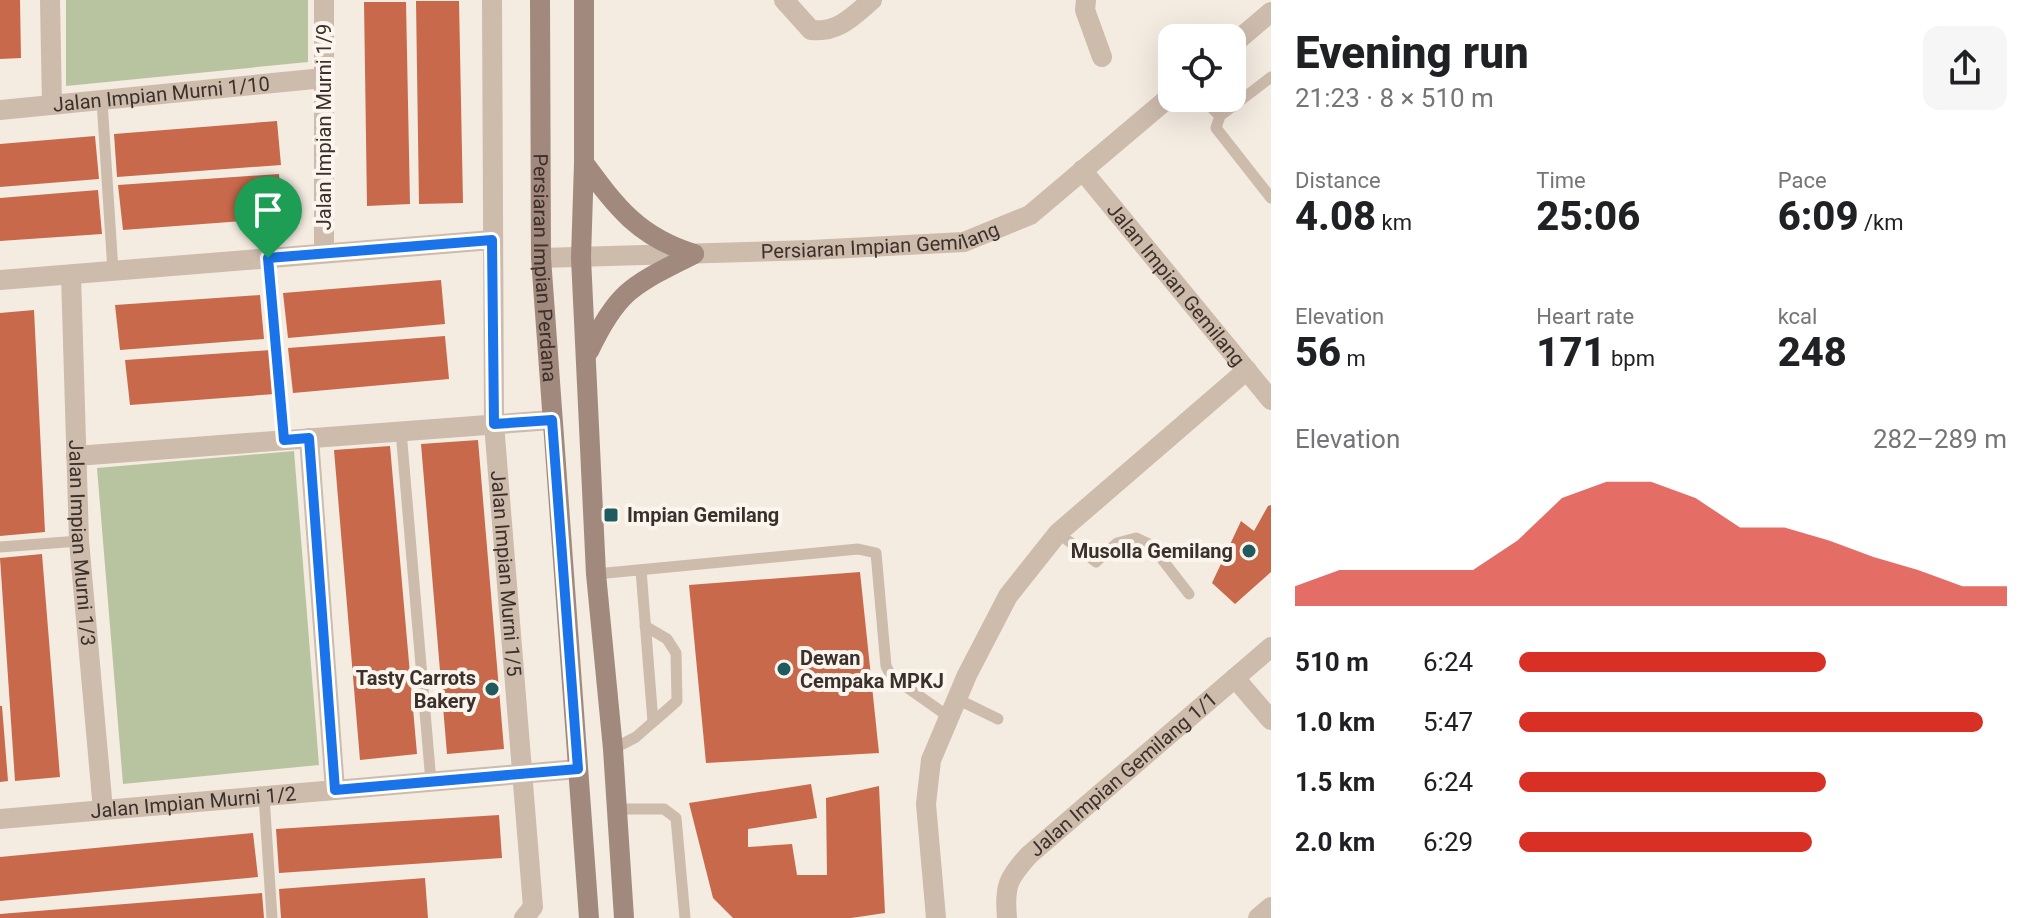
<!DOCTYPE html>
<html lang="en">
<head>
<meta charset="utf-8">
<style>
	:root { --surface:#fff; --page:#f6f6f6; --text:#202124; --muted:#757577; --accent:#d93025 }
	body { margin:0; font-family:Roboto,sans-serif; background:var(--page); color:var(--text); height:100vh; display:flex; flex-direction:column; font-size:30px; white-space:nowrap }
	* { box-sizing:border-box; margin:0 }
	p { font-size:26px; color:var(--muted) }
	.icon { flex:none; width:44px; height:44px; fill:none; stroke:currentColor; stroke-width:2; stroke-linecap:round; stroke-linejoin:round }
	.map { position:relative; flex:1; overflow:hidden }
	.panel { display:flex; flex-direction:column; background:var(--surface); width:760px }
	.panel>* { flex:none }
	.fabs { position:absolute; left:1158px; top:24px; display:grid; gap:16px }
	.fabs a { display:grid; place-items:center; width:88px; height:88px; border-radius:16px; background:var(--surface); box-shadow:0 8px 32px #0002; font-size:40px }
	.pin { position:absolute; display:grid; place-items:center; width:68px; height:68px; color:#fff; margin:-82px -34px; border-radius:50% 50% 50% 0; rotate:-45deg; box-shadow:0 0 8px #0007 }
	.pin .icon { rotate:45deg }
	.round { display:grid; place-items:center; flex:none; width:84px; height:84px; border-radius:16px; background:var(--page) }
	.overview { display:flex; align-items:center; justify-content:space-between; height:136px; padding:0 24px }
	h1 { font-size:44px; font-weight:800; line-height:60px }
	.stats { display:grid; grid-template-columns:repeat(3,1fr); gap:12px; height:136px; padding:8px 24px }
	.stats div { display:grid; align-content:center }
	.stats b { font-size:40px; font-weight:800 }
	.stats small { font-size:22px; font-weight:400 }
	.stats p { font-size:22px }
	.chart { height:224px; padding:16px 24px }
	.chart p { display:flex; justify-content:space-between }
	.chart svg { width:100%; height:144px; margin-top:8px; fill:var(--accent); opacity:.7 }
	ul { padding:0 24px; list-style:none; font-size:26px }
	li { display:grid; grid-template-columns:128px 96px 1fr; align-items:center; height:60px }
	li i { height:20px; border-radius:10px; background:var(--accent) }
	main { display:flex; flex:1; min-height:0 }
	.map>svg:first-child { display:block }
	.green { fill:#b8c4a0 }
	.building { fill:#c8694b }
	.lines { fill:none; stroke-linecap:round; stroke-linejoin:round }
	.lane { stroke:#cdbbac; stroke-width:11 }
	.street { stroke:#cdbbac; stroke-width:20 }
	.secondary { stroke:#a18a7d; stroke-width:20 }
	.route-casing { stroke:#fff; stroke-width:16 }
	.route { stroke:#1a73e8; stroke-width:10 }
	.poi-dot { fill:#1f5a5e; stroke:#fbf5ee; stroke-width:3 }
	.labels { text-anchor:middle; stroke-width:8; stroke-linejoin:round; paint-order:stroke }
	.street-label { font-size:20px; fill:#3b302b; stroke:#fbf5ee }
	.poi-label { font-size:20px; font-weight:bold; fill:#3b302b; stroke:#fbf5ee; text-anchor:start }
</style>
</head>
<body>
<main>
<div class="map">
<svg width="1271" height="918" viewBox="0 0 1271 918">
	<rect width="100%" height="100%" fill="#f4ebe1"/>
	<!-- green -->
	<g class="green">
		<path d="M66,0H308V62L66,86Z"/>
		<path d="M294,451L319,765L123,784L97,468Z"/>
	</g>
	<!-- building -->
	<g class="building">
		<path d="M0,0H20L21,58L0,59Z"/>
		<path d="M416,1H459L463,203L419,204Z"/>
		<path d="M364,2H406L410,204L367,206Z"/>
		<path d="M277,121L281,165L117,177L114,134Z"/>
		<path d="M95,136L99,179L0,187V144Z"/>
		<path d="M279,174L283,218L123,230L118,185Z"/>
		<path d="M98,190L102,234L0,241V198Z"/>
		<path d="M441,280L445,324L288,338L283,293Z"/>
		<path d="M260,295L264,339L120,350L115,305Z"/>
		<path d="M34,310L45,532L0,536V313Z"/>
		<path d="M445,336L449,379L293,393L288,348Z"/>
		<path d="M271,350L275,394L130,405L125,360Z"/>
		<path d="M478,440L504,749L447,754L421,444Z"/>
		<path d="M390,446L417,754L360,760L334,450Z"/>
		<path d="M1271,505V572L1235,604L1212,583L1241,521L1254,531L1268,506Z"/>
		<path d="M42,554L60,777L15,781L0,558Z"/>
		<path d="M860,572L879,753L706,763L689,585Z"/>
		<path d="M0,706H2L8,781L0,782Z"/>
		<path d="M811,784L817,818L748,829V847L792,844L797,875H827L826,798L879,786L885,913L851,918H733L713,898L689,803Z"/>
		<path d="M499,815L502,858L279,873L276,829Z"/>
		<path d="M253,833L258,877L0,901V857Z"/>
		<path d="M425,878L428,918H281L279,889Z"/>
		<path d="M262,893L264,918H0V914Z"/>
	</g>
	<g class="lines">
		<!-- lane -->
		<g class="lane">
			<path d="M1271,77L1220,116L1216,128L1271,198"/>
			<path d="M1202,98L1220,116"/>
			<path d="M102,101L113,271"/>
			<path d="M268,258L284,440"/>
			<path d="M401,431L431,782"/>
			<path d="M1058,533L1096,562L1117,543L1136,538L1151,545L1189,594"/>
			<path d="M0,547L79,541"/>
			<path d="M596,574L858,549L876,553L886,666L891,676L949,717"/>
			<path d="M645,626L667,639L676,653L677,701L653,722"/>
			<path d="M957,699L998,719"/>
			<path d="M613,749L636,737L653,722L641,570"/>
			<path d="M264,796L272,918"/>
			<path d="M617,809H664L676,818L685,918"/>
		</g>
		<!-- street -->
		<g class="street">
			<path d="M50,0L52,105"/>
			<path id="s1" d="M492,0L494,424L533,907L524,918"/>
			<path d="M784,0L811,30C838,33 852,17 872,0"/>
			<path d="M1086,0L1085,10L1102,57"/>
			<path d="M1232,45L1271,12"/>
			<path id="s2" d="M0,110L324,78"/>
			<path id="s3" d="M1082,170L1271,400"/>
			<path d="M324,253V0"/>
			<path id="s4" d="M541,258L811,250L964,242L1030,215L1172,95"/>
			<path id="s5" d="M71,275L79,541L103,810"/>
			<path d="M0,280L492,240"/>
			<path d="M309,438L335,790"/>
			<path d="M76,456L552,420"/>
			<path d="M1235,678L1271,720"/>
			<path id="s6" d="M0,819L578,769"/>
			<path d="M936,918L926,804L931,760L967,675L1008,596L1058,533L1247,370"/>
			<path id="s7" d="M1007,918C1004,886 1008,878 1029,855L1271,647"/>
			<path d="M1258,918L1271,907"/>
		</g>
		<!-- secondary -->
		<g class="secondary">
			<path id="s8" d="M540,0L541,258L589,918"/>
			<path d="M584,0V163L581,258L596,574L613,749L624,918"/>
			<path d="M584,163C617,208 639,237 694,254"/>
			<path d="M589,351C619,288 634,285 694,254"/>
		</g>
	</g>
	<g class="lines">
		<!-- route casing -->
		<g class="route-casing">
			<path id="route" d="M492,240L494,424L552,420L578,769L335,790L309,438L284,440L268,258Z"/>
		</g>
		<!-- route -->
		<use href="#route" class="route"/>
	</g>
	<!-- markers -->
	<g class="poi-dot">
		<rect x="603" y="507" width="16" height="16" rx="4"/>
		<circle cx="1249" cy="551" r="8"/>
		<circle cx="784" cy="669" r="8"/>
		<circle cx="492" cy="689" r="8"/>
	</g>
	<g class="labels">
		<!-- street labels -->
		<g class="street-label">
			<text dy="7" stroke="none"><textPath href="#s2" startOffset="162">Jalan Impian Murni 1/10</textPath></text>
			<text transform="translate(324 127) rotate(-90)" y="7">Jalan Impian Murni 1/9</text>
			<text dy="7" stroke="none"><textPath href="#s4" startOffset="340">Persiaran Impian Gemilang</textPath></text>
			<text dy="7" stroke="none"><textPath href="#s8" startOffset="268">Persiaran Impian Perdana</textPath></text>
			<text dy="7" stroke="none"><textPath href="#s3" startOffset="148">Jalan Impian Gemilang</textPath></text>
			<text dy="7" stroke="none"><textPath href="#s5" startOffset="268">Jalan Impian Murni 1/3</textPath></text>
			<text dy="7" stroke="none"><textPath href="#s1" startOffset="574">Jalan Impian Murni 1/5</textPath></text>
			<text dy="7" stroke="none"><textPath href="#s7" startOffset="194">Jalan Impian Gemilang 1/1</textPath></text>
			<text dy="7" stroke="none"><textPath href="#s6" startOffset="194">Jalan Impian Murni 1/2</textPath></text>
		</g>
		<!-- poi labels -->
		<g class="poi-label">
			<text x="627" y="522">Impian Gemilang</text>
			<text x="1233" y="558" text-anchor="end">Musolla Gemilang</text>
			<text x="800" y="665">Dewan<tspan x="800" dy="23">Cempaka MPKJ</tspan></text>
			<text x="476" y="685" text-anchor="end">Tasty Carrots<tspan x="476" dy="23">Bakery</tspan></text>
		</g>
	</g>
</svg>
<div class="fabs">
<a><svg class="icon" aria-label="locate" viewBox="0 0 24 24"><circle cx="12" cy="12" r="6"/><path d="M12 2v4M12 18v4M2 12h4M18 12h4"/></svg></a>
</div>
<div class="pin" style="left:268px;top:258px;background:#1e9e55"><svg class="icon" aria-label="arrive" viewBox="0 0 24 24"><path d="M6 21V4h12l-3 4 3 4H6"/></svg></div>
</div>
<section class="panel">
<div class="overview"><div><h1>Evening run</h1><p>21:23 · 8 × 510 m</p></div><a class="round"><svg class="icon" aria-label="share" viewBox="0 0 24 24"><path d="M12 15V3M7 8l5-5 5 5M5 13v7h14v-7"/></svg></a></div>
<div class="stats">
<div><p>Distance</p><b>4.08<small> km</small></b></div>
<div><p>Time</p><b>25:06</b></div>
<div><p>Pace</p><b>6:09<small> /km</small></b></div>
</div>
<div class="stats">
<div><p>Elevation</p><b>56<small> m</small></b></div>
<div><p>Heart rate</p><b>171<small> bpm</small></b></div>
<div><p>kcal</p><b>248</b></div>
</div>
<div class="chart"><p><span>Elevation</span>282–289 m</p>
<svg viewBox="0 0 160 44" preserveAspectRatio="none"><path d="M0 44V38L10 33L20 33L30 33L40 33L50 24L60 11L70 6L80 6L90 11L100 20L110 20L120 24L130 29L140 33L150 38L160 38V44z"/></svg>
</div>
<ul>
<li><b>510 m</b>6:24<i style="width:63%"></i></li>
<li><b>1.0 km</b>5:47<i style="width:95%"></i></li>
<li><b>1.5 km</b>6:24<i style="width:63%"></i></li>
<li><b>2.0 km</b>6:29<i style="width:60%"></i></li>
</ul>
</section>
</main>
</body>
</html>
